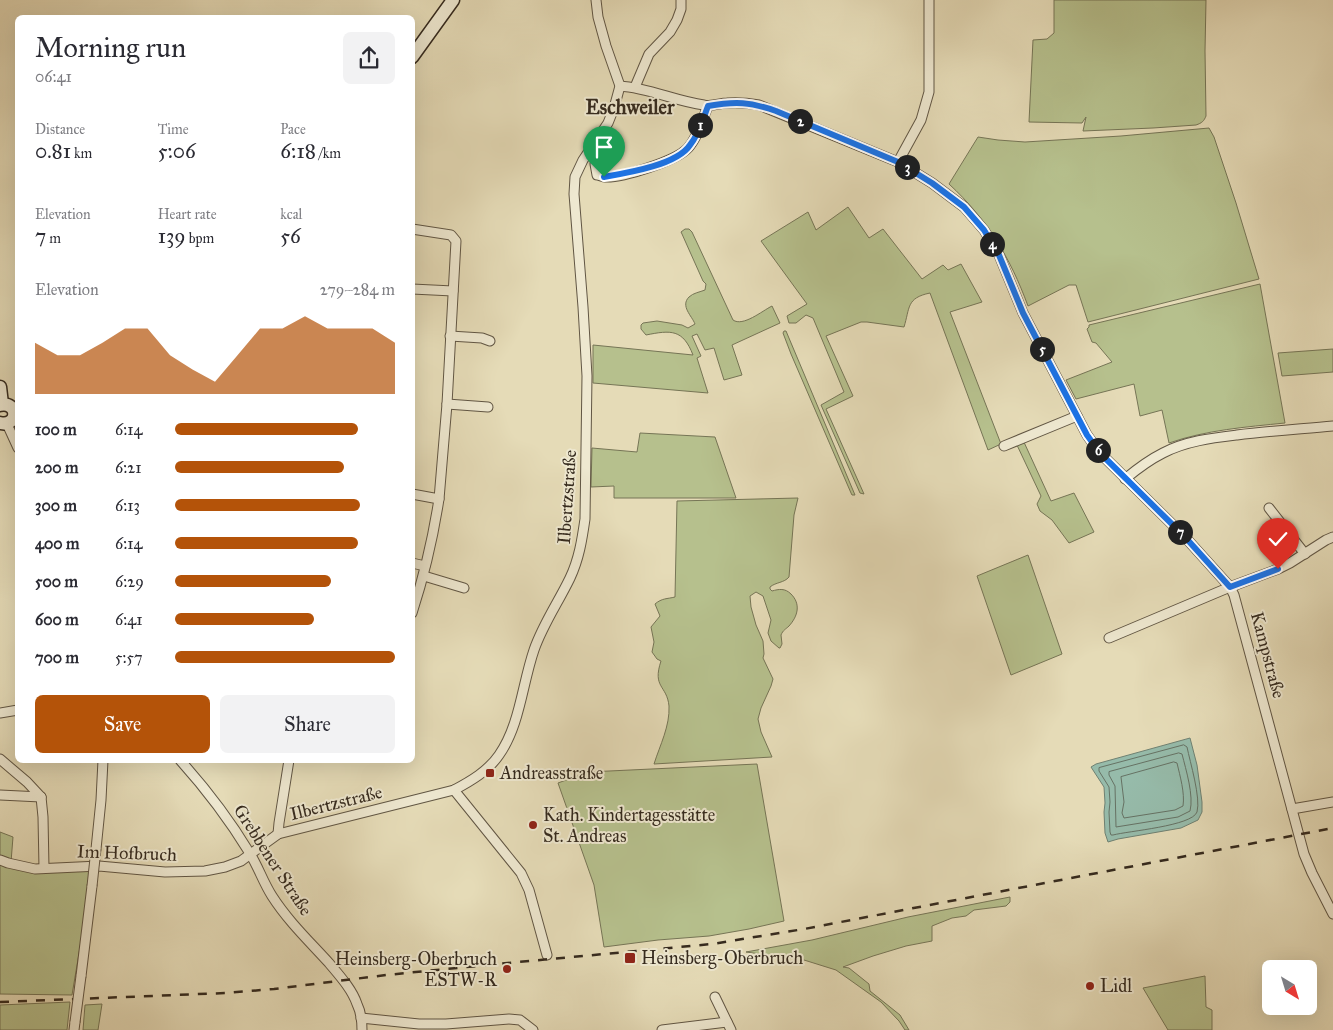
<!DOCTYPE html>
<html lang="en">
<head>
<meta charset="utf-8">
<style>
	:root { --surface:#fff; --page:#f2f2f3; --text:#2b2b33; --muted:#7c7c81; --accent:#b45309 }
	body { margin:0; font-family:"IM FELL Great Primer",serif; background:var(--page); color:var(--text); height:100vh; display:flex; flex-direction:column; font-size:19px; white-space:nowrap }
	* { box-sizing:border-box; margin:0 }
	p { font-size:16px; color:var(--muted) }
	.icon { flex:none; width:28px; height:28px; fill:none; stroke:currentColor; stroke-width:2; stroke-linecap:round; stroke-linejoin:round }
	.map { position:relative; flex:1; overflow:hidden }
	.sheet { position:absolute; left:15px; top:15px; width:400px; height:748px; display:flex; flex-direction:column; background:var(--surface); border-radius:8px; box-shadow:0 5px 20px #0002 }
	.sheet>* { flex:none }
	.needle { width:32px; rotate:142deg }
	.fabs { position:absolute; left:1262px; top:960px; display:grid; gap:10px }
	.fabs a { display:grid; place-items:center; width:55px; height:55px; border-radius:8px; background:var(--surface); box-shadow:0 5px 20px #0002; font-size:25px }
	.pin { position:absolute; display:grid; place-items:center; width:42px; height:42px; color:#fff; margin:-51px -21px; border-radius:50% 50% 50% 0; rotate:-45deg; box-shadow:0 0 5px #0007 }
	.pin .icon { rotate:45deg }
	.km { position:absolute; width:25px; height:25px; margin:-12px; border-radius:50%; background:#222; color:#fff; font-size:14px; line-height:25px; text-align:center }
	.round { display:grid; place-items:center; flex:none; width:52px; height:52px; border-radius:8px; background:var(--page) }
	.overview { display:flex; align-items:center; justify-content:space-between; height:85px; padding:0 20px }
	h1 { font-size:28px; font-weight:600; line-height:38px }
	.figures { display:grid; grid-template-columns:repeat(3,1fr); gap:8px; height:85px; padding:5px 20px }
	.figures div { display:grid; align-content:center }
	.figures b { font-size:21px; font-weight:600 }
	.figures small { font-size:14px; font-weight:400 }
	.figures p { font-size:14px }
	.chart { height:140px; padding:10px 20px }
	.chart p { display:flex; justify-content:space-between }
	.chart svg { width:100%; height:90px; margin-top:5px; fill:var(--accent); opacity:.7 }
	.action { display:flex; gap:10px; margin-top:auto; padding:10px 20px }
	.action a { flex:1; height:58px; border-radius:8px; background:var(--accent); color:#fff; font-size:20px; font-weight:600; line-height:58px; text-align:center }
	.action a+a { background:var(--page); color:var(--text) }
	ul { padding:0 20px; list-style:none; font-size:16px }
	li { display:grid; grid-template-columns:80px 60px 1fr; align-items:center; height:38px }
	li i { height:12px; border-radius:6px; background:var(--accent) }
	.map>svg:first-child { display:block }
	.green { fill:#b6c08d; stroke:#767556 }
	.water { fill:#96bbaa; stroke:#6f8172 }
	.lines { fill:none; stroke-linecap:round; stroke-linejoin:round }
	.shore { stroke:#667264; stroke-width:1 }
	.minor-casing { stroke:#615644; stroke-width:11 }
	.secondary-casing { stroke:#352a1e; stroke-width:15 }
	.minor { stroke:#eee8d0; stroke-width:9 }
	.secondary { stroke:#eee8d0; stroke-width:12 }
	.rail { stroke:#352a1e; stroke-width:2.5; stroke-dasharray:9 9; stroke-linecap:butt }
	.minor-bridge-casing { stroke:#615644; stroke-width:11; stroke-linecap:butt }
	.minor-bridge { stroke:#eee8d0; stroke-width:9 }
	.route-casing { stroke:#fff; stroke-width:10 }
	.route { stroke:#1a73e8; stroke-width:6 }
	.poi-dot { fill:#8f2418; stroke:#eee8d0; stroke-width:2 }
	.labels { text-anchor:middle; stroke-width:4; stroke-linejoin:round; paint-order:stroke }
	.street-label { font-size:18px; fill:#352a1e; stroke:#eee8d0 }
	.poi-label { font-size:18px; fill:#352a1e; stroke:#eee8d0; text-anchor:start }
	.quarter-label { font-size:20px; font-weight:bold; fill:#352a1e; stroke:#eee8d0 }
</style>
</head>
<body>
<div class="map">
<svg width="1333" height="1030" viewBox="0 0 1333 1030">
	<rect width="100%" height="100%" fill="#e5dbb7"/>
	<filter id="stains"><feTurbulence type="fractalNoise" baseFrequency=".004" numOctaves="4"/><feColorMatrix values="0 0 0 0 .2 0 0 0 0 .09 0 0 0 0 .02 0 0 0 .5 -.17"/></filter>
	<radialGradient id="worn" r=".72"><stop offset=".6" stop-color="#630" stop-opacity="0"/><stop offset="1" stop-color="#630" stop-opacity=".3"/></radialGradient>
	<!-- green -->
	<g class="green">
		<path d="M1054,0H1206L1205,51L1206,116C1204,121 1202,123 1196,125L1153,128L1083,131L1086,117L1082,123L1029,122L1033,40L1047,39L1054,33Z"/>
		<path d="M1209,128L1214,137L1236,203L1259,279L1088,322L1076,285H1069L1028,306C1010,257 987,219 949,184L978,137L998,140L1025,142L1121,136Z"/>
		<path d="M848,207L869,238L883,229L922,279L943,265L948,270L961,264L982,302L950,312L1001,444L988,450L930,293C906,298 910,308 904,327L867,322H861L826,336L853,396L826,409L864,494L860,493L821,405L844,392L813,318L806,315L796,323H789L787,316L807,304L761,241L808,212L816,230Z"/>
		<path d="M685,229H689L692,232L733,320C743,327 762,311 772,306L780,323L732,345L742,375L724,380L714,348L705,350L697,334L692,336L701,356L697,358L708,393L593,383V345L693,355C683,329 671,330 646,335L641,329V325L643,323L657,321L682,325L688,328L695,324C692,316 680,306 689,297C693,293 700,292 705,290L706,284L703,281L682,234L681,232Z"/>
		<path d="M1260,284L1285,423C1246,427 1206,430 1169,443L1162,410L1140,416L1134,384L1076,399L1066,380L1112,362L1096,343L1092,342L1087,329L1089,327V325Z"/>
		<path d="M784,331H786L855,495H852L851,493L791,354L783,333Z"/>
		<path d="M1333,349V372L1282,376L1278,353Z"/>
		<path d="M640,433L715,437L736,498H614V486L591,487L592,448L637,452Z"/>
		<path d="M1023,440L1051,501L1074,493L1094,532L1069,543L1052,520L1040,511L1037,504L1041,496L1016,443Z"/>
		<path d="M798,498L794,515L789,577C784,583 776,582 770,587V589L772,591C779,589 785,588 791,594C801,604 798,616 789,626C786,629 783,630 781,635L782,644L780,648H779L771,641L768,633L771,620L763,596L756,592L750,596L751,607L756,625L763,641L764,654L763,658L773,679L771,686L761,708L758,719L761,732L772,757L654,764C660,745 670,726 669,706C667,685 652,688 661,661L657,659L652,652L654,642L651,627L660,616L655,604C662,598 667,599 675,597L677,501Z"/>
		<path d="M1028,555L1062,654L1011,675L977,576Z"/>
		<path d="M757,764L784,921L749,929L709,936L658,940L604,947L594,885L558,783L588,772Z"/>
		<path d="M0,832L13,837L11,862L0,858Z"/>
		<path d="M0,864L93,870L72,995L0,994Z"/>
		<path d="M1010,897V902L1006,906L974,910L966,916L952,918L932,926V941L906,946L873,956L843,967L849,968L869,984L870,991L900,1015L909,1030H905L899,1021L881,1002L836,970L804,960L746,952L812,940L908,917Z"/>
		<path d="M1205,976L1206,1007L1212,1010V1030H1168L1143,988Z"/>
		<path d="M70,1002L67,1030H0V1005Z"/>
		<path d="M102,1004L98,1030H83L85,1005Z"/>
	</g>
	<!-- water -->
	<path class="water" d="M1190,738L1197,765L1202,802V812L1198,820L1181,828L1118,839L1108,842L1105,833L1104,812L1105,803L1104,787L1091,767L1096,764Z"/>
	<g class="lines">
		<!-- shore -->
		<g class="shore">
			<path d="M1184,745L1187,747C1190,762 1201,798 1197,812C1192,826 1128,831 1113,835H1111L1110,832L1109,812L1110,802L1109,787L1099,771V768Z"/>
			<path d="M1179,753L1182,754C1186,770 1194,796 1190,811L1178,817L1116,827L1115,786L1109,775V772Z"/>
			<path d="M1174,762L1177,763C1180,776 1185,793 1183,806L1175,810L1124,818L1122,813L1124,802L1121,777Z"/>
		</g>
		<!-- minor casing -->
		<g class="minor-casing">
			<g id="minor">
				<path d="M620,86C649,88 675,101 704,105C712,107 720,103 727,103C738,102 748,103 759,105L898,162L932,183L964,207L984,230L999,255L1023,313L1087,435L1100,453L1185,537L1230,587L1234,595L1304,854L1312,873L1333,914"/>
				<path d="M635,87L649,54L670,32L677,20L681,9V0"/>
				<path d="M603,133L602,145L595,164L597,175C599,175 603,177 605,177C622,178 676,161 688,148C698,137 702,120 708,106"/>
				<path d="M898,162L921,120L929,92V0"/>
				<path d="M412,229L451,235L456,241L447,404L439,499L412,494"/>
				<path d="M412,289L453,291"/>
				<path d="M450,336L482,338L490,341"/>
				<path d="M447,404L488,407"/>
				<path d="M7,424L18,448"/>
				<path d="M1004,446L1077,416"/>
				<path d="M1125,479C1137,469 1149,460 1163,453C1186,441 1212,438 1237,435C1269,431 1301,429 1333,426"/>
				<path d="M1269,508L1305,554"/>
				<path d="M412,563L425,566"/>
				<path d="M424,576L464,588"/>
				<path d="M412,613C424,576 433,538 439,499"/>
				<path d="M1109,638L1230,587L1278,569L1290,563L1326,540L1333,537"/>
				<path d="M0,713L18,710"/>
				<path d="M0,759L27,782L41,797"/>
				<path d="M180,760C206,789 229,819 249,852C258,866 263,882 272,896C288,921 309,941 329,963C339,975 352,989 357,1004C361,1012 362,1021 362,1030"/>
				<path d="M454,790L521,873L529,890L547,955"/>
				<path d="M0,795L41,797"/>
				<path d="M41,797L43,817L44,868"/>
				<path d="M1292,809L1333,802"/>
				<path d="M278,834L279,823L289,760"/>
				<path d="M96,849L101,800L103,760"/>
				<path d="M0,860L8,863L35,869L99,866L165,872L205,871L225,867L241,861L278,834L454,790C471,781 488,771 499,755C520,725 522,685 534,650C543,624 558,603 570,578C579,559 582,540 585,519L587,376L583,307L574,194L575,177L583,160L608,123L614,108L620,86L606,46L598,17L596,0"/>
				<path d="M81,976L92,886"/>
				<path d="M715,997L731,1030"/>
				<path d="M361,1018L419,1024H446L509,1019L520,1020L533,1030"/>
				<path d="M74,1030L75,1022"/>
				<path d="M662,1030L727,1022"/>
			</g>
		</g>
		<!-- secondary casing -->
		<g class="secondary-casing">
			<g id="secondary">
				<path d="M412,57L453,0"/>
				<path d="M0,387L2,404"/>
				<path d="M0,405C19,401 19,427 0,423"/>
			</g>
		</g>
		<!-- minor -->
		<use href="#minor" class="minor"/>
		<!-- secondary -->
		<use href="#secondary" class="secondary"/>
		<!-- rail -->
		<path class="rail" d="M0,1002L226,993L274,989L386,975L497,964L712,944L804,929L1333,828"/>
		<!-- minor-bridge casing -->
		<g class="minor-bridge-casing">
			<g id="minor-bridge">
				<path d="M92,886L96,849"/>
				<path d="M75,1022L81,976"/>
			</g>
		</g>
		<!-- minor-bridge -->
		<use href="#minor-bridge" class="minor-bridge"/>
	</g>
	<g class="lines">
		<!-- route casing -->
		<g class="route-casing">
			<path id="route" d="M604,177C627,173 677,165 690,145C699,134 703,119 708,106C736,101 750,102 776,111L898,162L932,183L964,207L984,230L999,255L1023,313L1087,435L1100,453L1185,537L1230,587L1278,569"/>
		</g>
		<!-- route -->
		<use href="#route" class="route"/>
	</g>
	<!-- markers -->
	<g class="poi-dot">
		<rect x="485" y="768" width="10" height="10" rx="2.5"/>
		<circle cx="533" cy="825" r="5"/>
		<rect x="624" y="952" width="12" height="12" rx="2.5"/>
		<circle cx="507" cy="969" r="5"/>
		<circle cx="1090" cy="986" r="5"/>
	</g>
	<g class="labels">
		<!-- street labels -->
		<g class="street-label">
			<text transform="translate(567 497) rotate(-86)" y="6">Ilbertzstraße</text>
			<text transform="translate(1268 655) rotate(75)" y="6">Kampstraße</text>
			<text transform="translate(336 803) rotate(-14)" y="6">Ilbertzstraße</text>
			<text transform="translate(127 853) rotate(2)" y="6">Im Hofbruch</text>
			<text transform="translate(273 860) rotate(57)" y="6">Grebbener Straße</text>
		</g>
		<!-- poi labels -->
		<g class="poi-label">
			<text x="500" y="779">Andreasstraße</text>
			<text x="543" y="821">Kath. Kindertagesstätte<tspan x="543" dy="21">St. Andreas</tspan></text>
			<text x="641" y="964">Heinsberg-Oberbruch</text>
			<text x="497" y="965" text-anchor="end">Heinsberg-Oberbruch<tspan x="497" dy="21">ESTW-R</tspan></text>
			<text x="1100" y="992">Lidl</text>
		</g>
		<!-- quarter labels -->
		<g class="quarter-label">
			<text x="630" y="114">Eschweiler</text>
		</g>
	</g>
	<rect width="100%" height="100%" filter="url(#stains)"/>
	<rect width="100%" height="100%" fill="url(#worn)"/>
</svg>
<div class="fabs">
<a><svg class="needle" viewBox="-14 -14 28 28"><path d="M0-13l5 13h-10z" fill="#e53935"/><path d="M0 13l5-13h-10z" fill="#7c7c81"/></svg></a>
</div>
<div class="pin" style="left:604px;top:177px;background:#1e9e55"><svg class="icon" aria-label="arrive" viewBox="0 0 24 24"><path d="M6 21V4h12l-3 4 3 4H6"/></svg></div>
<div class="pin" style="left:1278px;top:569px;background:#d93025"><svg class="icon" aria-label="check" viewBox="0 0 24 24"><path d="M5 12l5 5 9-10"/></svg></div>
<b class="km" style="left:700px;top:125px">1</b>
<b class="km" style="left:800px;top:121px">2</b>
<b class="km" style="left:907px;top:167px">3</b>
<b class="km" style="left:992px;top:244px">4</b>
<b class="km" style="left:1042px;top:349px">5</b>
<b class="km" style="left:1098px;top:450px">6</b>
<b class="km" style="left:1180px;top:532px">7</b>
<section class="sheet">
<div class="overview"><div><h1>Morning run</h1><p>06:41</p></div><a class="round"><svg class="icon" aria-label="share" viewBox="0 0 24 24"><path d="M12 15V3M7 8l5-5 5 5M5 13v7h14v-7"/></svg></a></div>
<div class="figures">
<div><p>Distance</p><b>0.81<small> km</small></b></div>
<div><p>Time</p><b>5:06</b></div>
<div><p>Pace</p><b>6:18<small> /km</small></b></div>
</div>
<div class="figures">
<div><p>Elevation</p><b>7<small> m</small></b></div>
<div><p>Heart rate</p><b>139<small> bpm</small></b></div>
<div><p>kcal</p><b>56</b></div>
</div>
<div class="chart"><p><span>Elevation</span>279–284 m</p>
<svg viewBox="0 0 160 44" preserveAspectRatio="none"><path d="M0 44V19L10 25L20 25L30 19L40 12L50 12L60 25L70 32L80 38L90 25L100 12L110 12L120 6L130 12L140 12L150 12L160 19V44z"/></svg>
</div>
<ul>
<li><b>100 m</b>6:14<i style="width:83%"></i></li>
<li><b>200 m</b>6:21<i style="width:77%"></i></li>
<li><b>300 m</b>6:13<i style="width:84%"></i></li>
<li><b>400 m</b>6:14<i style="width:83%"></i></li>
<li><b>500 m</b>6:29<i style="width:71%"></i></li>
<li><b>600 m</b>6:41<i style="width:63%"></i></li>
<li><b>700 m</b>5:57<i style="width:100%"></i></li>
</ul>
<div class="action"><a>Save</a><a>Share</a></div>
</section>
</div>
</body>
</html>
